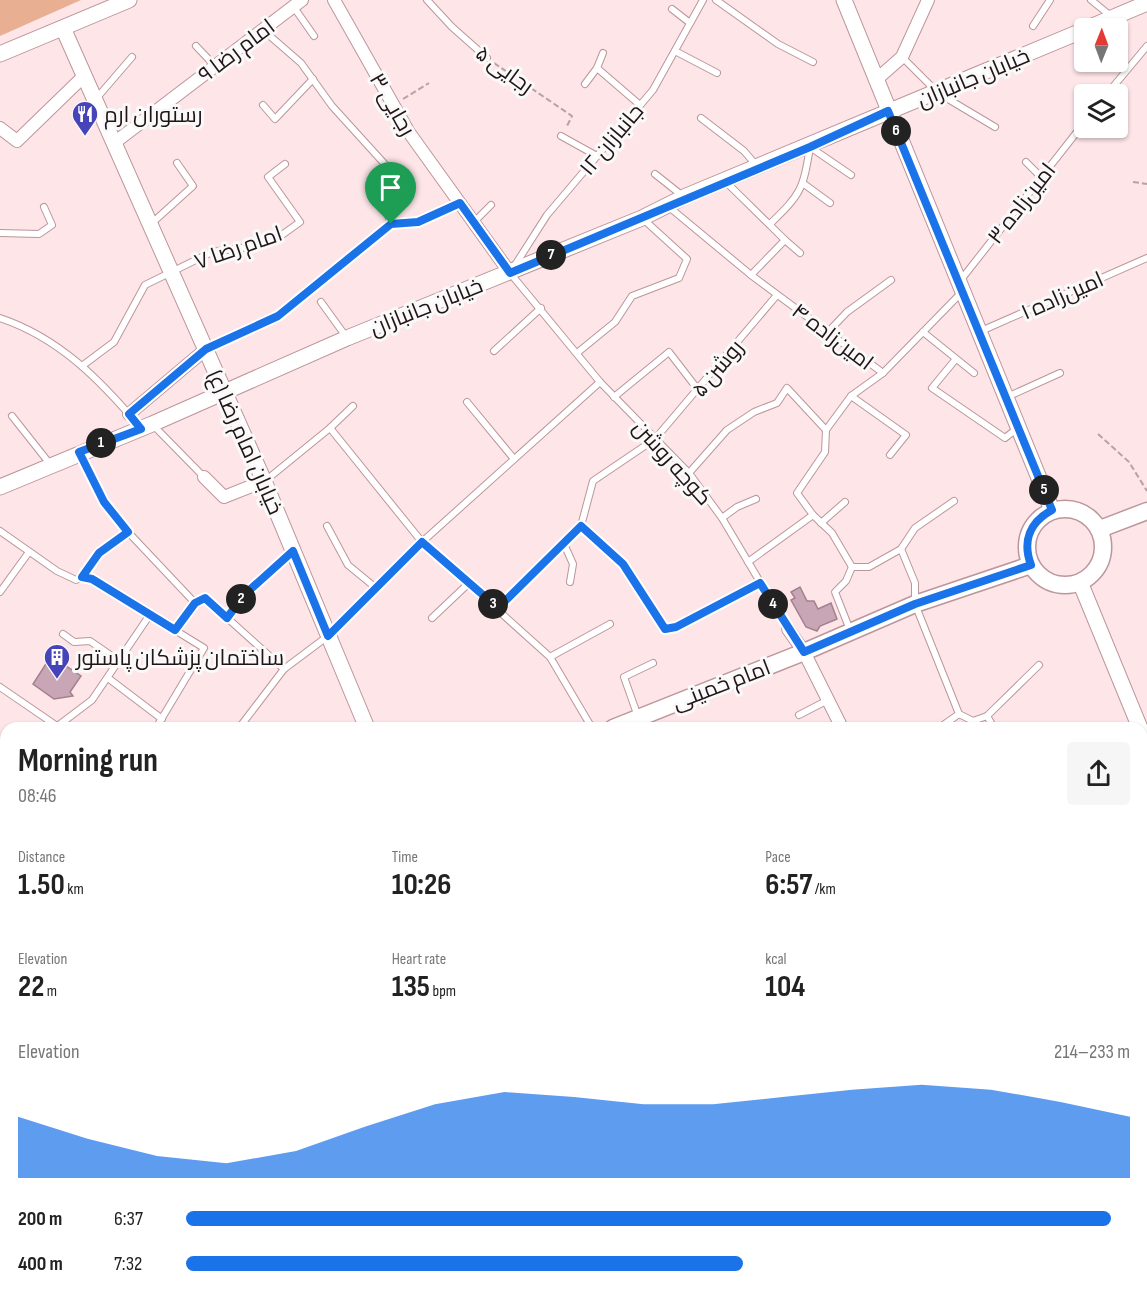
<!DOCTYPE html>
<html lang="en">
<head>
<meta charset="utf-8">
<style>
	:root { --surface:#fff; --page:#f6f6f6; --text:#222; --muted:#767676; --accent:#1a73e8 }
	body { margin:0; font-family:"Sofia Sans Condensed",Cairo,sans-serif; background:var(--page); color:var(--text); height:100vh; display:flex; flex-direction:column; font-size:22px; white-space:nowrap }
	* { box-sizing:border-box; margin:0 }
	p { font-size:20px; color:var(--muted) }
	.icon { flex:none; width:33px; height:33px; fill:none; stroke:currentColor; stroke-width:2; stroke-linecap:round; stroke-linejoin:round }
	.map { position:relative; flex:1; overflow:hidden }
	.drawer { position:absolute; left:0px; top:722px; width:1148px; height:578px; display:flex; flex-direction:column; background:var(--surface); border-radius:18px 18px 0 0; box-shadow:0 2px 4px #0004 }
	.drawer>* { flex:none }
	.needle { width:39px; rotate:1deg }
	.fabs { position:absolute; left:1074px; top:18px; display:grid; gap:12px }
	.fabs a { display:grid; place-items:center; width:54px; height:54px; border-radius:6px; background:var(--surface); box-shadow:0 2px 4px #0004; font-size:30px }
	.pin { position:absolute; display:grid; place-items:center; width:51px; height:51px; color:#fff; margin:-62px -26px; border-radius:50% 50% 50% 0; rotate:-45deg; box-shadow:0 0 6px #0007 }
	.pin .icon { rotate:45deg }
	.km { position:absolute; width:30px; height:30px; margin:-15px; border-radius:50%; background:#222; color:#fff; font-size:16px; line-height:30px; text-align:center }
	.round { display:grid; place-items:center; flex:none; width:63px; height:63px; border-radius:6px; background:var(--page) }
	.overview { display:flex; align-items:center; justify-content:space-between; height:102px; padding:0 18px }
	h1 { font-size:33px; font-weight:700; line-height:45px }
	.figures { display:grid; grid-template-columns:repeat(3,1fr); gap:9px; height:102px; padding:6px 18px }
	.figures div { display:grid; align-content:center }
	.figures b { font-size:30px; font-weight:700 }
	.figures small { font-size:16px; font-weight:400 }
	.figures p { font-size:16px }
	.chart { height:168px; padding:12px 18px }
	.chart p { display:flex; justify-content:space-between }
	.chart svg { width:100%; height:108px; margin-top:6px; fill:var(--accent); opacity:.7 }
	ul { padding:0 18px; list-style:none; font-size:20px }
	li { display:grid; grid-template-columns:96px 72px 1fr; align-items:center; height:45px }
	li i { height:15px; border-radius:8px; background:var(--accent) }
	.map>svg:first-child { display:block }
	.green { fill:#e9af93 }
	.building { fill:#c9a6b5; stroke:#a2818e; stroke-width:1.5 }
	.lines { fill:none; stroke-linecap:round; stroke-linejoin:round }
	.service-casing { stroke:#bc969b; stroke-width:8 }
	.minor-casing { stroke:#bc969b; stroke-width:14 }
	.tertiary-casing { stroke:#bc969b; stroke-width:17 }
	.secondary-casing { stroke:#bc969b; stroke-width:19 }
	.path { stroke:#b7a2a5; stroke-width:2; stroke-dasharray:6 3; stroke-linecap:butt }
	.service { stroke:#fff; stroke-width:6 }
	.minor { stroke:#fff; stroke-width:12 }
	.tertiary { stroke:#fff; stroke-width:15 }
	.secondary { stroke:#fff; stroke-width:16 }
	.route-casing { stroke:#fff; stroke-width:12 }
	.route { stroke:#1a73e8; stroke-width:8 }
	.labels { text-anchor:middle; stroke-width:6; stroke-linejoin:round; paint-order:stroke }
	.street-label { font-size:22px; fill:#221416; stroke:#f9f9f9 }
	.poi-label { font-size:22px; fill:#221416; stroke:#f9f9f9; text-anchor:start }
</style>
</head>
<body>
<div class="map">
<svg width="1147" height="1298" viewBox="0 0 1147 1298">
	<rect width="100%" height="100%" fill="#fde5e8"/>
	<!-- green -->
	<path class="green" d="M0,0H81L0,36Z"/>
	<!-- building -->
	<g class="building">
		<path d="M800,587L807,601H814L818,609L831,603L837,619L820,626L817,631L806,627L791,600L795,598L791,592Z"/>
		<path d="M51,656L81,676L70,692L73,696L54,699L33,684Z"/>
	</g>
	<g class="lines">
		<!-- service casing -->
		<g class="service-casing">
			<g id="service">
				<path d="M427,0L452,27L487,58"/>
				<path d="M703,0L653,90L547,215L510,273L600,382L689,473L722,518L788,629"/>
				<path d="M716,0L778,44L813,62"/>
				<path d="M1091,0L1112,17"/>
				<path d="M293,6L314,36"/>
				<path d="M672,9L690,23"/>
				<path d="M1033,26L1050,0"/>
				<path d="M263,30L301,63L332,106L401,182L383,201L391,224"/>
				<path d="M196,46L215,66"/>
				<path d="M675,51L717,73"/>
				<path d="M902,57L938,93L995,127"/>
				<path d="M597,68L640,105"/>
				<path d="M585,84L597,68L603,53"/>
				<path d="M1107,94L1147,46"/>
				<path d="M95,100L132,57"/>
				<path d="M263,105L275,119L313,79"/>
				<path d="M701,118L744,151L756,165"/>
				<path d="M561,136L597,156"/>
				<path d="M1026,162L1041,177"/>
				<path d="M655,174L684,197"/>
				<path d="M726,182L785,240L751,275"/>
				<path d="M804,184L830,203"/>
				<path d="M669,207L751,275L883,373L961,293"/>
				<path d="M474,222L491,205"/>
				<path d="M152,223L193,186L177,163"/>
				<path d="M770,224C801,194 803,190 810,147L851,175"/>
				<path d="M0,233L39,234L52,225L44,207"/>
				<path d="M785,240L800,253"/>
				<path d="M960,281L1084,123"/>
				<path d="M321,302L347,338"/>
				<path d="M0,318C60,338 101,381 141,428"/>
				<path d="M981,331L1147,258"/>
				<path d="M828,332L847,312L891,280"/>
				<path d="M923,332L974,373"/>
				<path d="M206,349L278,317L391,224L418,222L460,203"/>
				<path d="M494,351L541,308"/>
				<path d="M577,353L615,322L632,296L679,278L687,259L642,218"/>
				<path d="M955,360L932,388L1005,438L1019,427"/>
				<path d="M82,366L114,342L145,285L212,252L248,247L279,237L300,222L268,177L285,164"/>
				<path d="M883,373L851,396L826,430L825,452L797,493L813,515L832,533L852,567H869L901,549L915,528L954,501"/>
				<path d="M851,396L906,435L890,455"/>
				<path d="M614,397L669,352L699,391"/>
				<path d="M1007,397L1060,373"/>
				<path d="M467,402L514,459"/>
				<path d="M12,416L50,464"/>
				<path d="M152,424L204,477"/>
				<path d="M330,428L422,542L550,657L592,728"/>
				<path d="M80,455L103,502L128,532L195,603"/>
				<path d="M689,473L727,430L754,412L777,403L787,388L826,430"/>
				<path d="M265,481L330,428L353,406"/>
				<path d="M722,518L737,507L756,499"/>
				<path d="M821,523L845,502"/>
				<path d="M327,526L348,565L376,588"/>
				<path d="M581,526L623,564L665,629L676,627L760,583"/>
				<path d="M0,531L57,571L76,580L82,577L92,579L204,648L156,728"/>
				<path d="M564,544L573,564L570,582"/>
				<path d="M901,549L915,583V604L959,714L939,728"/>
				<path d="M748,562L813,515"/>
				<path d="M82,577L99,553L128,532"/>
				<path d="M0,592L29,552"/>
				<path d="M498,608L581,526L593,481L655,439L777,295"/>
				<path d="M227,618L244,595L292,553"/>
				<path d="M432,618L469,583"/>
				<path d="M175,630L195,603L205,598L284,669"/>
				<path d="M850,630L835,592L846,581L852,567"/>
				<path d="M63,634L74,642L90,641L119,661"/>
				<path d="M550,657L610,624"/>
				<path d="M108,678L162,719"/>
				<path d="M0,687L57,726"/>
				<path d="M959,714L973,721L987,716L1039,665"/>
				<path d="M799,715L828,700"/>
				<path d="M987,716L994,728"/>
				<path d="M55,728L92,700L149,616"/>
				<path d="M239,728L284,669L328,636L422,542L600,382"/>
				<path d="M642,728L624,677L653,663"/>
				<path d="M0,756L6,762"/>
				<path d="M0,798L6,792"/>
				<path d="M0,897L6,892"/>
				<path d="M1142,978L1147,979"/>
				<path d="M1142,1071L1147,1078"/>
				<path d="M1142,1126L1147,1124"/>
				<path d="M0,1272L6,1268"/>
				<path d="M81,1293L86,1298"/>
				<path d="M148,1293L152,1298"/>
				<path d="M192,1293L195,1298"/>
				<path d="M362,1293L365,1298"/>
				<path d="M429,1293L430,1298"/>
				<path d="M583,1293L585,1298"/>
				<path d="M1080,1293L1082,1298"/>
				<path d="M134,1298L142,1293"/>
				<path d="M962,1298L967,1293"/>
			</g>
		</g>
		<!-- minor casing -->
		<g class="minor-casing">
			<g id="minor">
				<path d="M334,0L408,131L510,273"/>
				<path d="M877,79L902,57L928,0"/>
				<path d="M0,128L17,141L84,76"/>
				<path d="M114,143L302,0"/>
				<path d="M129,414L206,349"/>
				<path d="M204,477L224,497L264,481"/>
				<path d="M788,629L804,652L842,728"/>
				<path d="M1142,855L1147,850"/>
			</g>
		</g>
		<!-- tertiary casing -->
		<g class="tertiary-casing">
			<g id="tertiary">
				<path d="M844,0L1052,510"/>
				<path d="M63,28L264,481L367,728"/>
				<path d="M1088,28L1147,3"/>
				<path d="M0,54L129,0"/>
				<path d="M0,487L152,424L347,338L642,218L684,197L1084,30"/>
				<path d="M1080,582L1140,728"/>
				<path d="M1142,732L1147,746"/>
				<path d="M1142,1045L1147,1043"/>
				<path d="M518,1298L529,1293"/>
			</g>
		</g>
		<!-- secondary casing -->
		<g class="secondary-casing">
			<g id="secondary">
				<circle cx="1065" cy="547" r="38"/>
				<path d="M1100,529L1147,511"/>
				<path d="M613,728L804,652L915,604L1031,565"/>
				<path d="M0,976L6,974"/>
				<path d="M673,1293L674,1298"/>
				<path d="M746,1293L753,1298"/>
			</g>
		</g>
		<!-- path -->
		<g class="path">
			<path d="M494,63L572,116L566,128"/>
			<path d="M403,99L429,83"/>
			<path d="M1133,182L1147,184"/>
			<path d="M1098,434L1129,462L1147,491"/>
		</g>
		<!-- service -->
		<use href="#service" class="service"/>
		<!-- minor -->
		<use href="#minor" class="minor"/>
		<!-- tertiary -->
		<use href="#tertiary" class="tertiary"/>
		<!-- secondary -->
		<use href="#secondary" class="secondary"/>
	</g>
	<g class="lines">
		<!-- route casing -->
		<g class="route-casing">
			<path id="route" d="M888,111L1052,510C1030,522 1022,541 1031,565L915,604L804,652L760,583L676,627L665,629L623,564L581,526L498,608L422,542L328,636L293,551L244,595L227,618L205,598L195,603L175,630L92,579L82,577L99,553L128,532L104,502L79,452L141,429L129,414L206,349L278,316L391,224L418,222L460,203L510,273L810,147Z"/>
		</g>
		<!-- route -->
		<use href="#route" class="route"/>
	</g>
	<!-- icons -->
	<defs>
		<g id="restaurant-pin" transform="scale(1.35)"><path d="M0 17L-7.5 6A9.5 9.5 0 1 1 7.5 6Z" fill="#4744ba" stroke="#f9f9f9"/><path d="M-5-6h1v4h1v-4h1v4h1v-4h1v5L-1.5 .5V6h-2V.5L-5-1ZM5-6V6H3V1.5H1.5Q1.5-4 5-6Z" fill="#fff"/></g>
		<g id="building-pin" transform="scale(1.35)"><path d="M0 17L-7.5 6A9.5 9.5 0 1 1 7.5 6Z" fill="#4744ba" stroke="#f9f9f9"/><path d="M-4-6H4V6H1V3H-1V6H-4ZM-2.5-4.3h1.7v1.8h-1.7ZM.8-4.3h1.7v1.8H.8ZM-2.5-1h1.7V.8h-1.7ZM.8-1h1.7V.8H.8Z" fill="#fff"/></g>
	</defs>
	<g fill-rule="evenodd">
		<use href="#restaurant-pin" x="85" y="114"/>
		<use href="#building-pin" x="57" y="657"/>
	</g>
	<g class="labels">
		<!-- street labels -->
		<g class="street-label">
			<text transform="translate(236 50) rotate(-37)" y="8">امام رضا ۹</text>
			<text transform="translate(505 69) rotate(36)" y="8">رجایی ۵</text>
			<text transform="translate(973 77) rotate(-23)" y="8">خیابان جانبازان</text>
			<text transform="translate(393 104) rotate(60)" y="8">رجایی ۳</text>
			<text transform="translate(611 139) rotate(-50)" y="8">جانبازان ۱۲</text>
			<text transform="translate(1021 203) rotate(-52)" y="8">امین‌زاده ۳</text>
			<text transform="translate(238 247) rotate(-19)" y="8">امام رضا ۷</text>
			<text transform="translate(1062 295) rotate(-24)" y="8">امین‌زاده ۱</text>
			<text transform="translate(426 306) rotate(-22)" y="8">خیابان جانبازان</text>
			<text transform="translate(833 336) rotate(37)" y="8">امین‌زاده ۴</text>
			<text transform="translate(717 368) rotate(-50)" y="8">روشن ۵</text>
			<text transform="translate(246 442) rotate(66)" y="8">خیابان امام رضا (ع)</text>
			<text transform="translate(673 462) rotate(48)" y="8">کوچه روشن</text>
			<text transform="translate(721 684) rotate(-21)" y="8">امام خمینی</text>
		</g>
		<!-- poi labels -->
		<g class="poi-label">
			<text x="104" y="122">رستوران ارم</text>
			<text x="76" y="665">ساختمان پزشکان پاستور</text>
		</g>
	</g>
</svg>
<div class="fabs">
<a><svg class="needle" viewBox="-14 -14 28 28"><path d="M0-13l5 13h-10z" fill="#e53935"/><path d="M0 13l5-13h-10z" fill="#767676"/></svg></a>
<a><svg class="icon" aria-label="layers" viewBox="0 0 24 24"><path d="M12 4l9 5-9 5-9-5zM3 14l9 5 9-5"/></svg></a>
</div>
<div class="pin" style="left:391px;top:224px;background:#1e9e55"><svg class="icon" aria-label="arrive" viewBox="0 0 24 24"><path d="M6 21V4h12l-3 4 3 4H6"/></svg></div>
<b class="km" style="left:101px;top:443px">1</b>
<b class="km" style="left:241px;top:599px">2</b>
<b class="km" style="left:493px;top:604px">3</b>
<b class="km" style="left:773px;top:604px">4</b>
<b class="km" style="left:1044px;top:490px">5</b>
<b class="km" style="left:896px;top:131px">6</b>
<b class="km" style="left:551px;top:255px">7</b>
<section class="drawer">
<div class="overview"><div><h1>Morning run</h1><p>08:46</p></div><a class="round"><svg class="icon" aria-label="share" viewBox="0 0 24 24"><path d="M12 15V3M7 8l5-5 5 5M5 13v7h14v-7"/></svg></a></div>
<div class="figures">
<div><p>Distance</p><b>1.50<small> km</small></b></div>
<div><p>Time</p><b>10:26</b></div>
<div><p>Pace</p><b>6:57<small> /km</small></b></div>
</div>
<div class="figures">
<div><p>Elevation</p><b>22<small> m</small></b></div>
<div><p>Heart rate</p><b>135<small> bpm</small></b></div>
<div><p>kcal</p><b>104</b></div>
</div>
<div class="chart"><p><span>Elevation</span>214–233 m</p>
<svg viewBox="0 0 160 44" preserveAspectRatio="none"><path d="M0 44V19L10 28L20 35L30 38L40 33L50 23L60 14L70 9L80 11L90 14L100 14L110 11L120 8L130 6L140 8L150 13L160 19V44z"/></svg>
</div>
<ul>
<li><b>200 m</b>6:37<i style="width:98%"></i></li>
<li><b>400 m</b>7:32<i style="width:59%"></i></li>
</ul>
</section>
</div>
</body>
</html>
